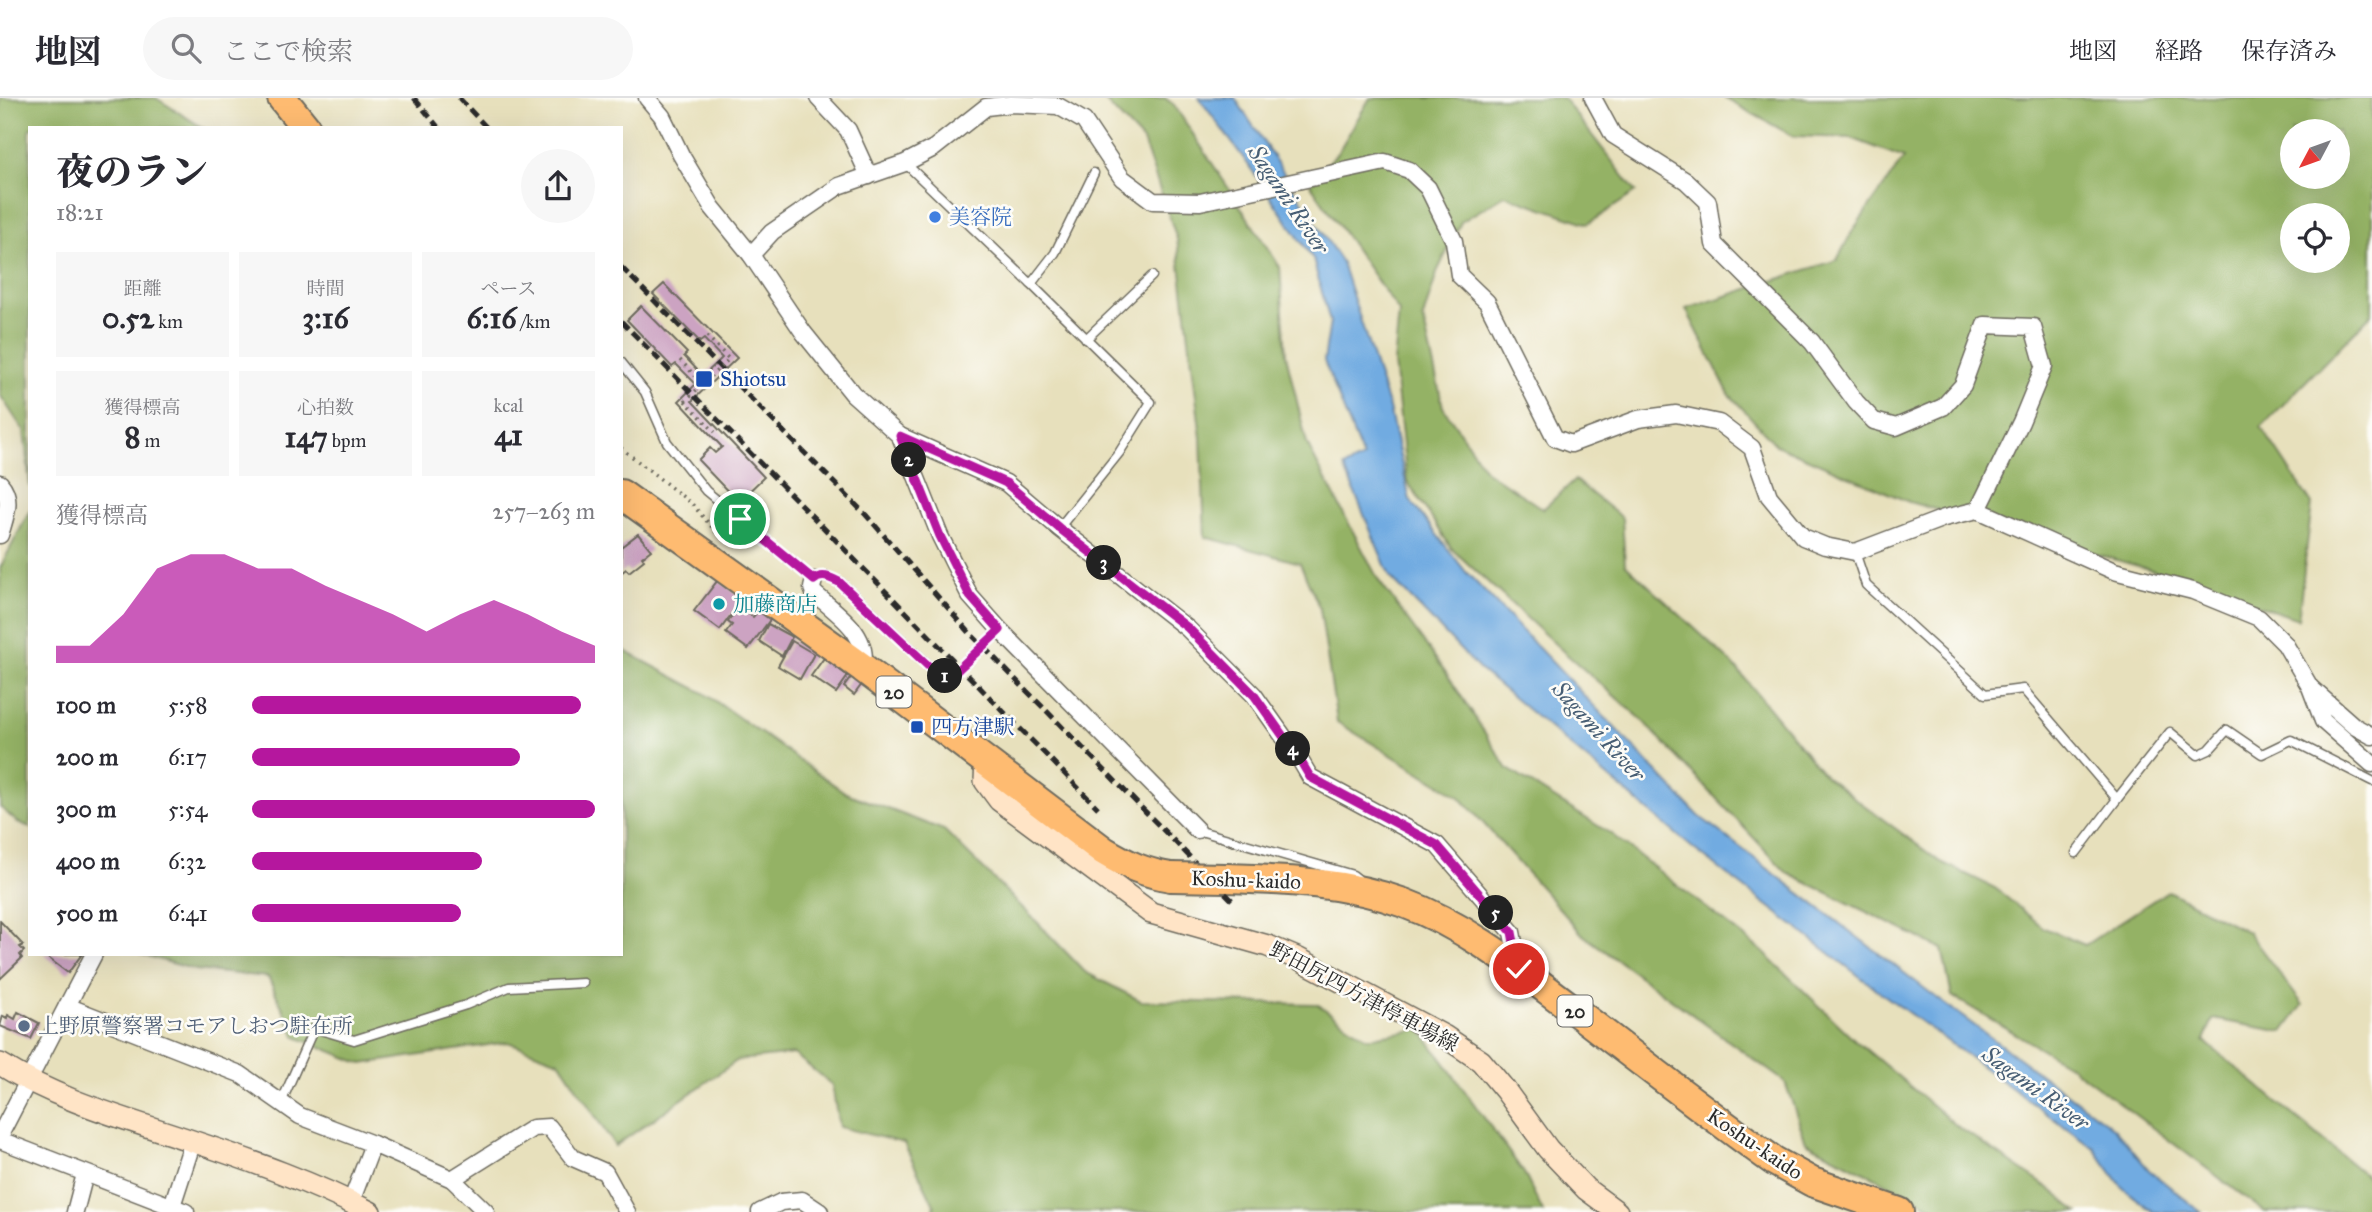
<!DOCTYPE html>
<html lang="ja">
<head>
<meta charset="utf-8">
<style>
	:root { --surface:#fff; --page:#f7f7f7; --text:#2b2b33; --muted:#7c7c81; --line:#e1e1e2; --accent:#b5179e }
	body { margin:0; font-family:"IM FELL Great Primer","Noto Serif JP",serif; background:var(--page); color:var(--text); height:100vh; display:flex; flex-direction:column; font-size:26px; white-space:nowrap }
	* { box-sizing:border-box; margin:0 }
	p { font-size:23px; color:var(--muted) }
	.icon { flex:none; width:38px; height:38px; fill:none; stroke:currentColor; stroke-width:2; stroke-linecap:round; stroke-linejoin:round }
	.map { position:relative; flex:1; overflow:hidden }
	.drawer { position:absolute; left:28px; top:28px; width:595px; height:830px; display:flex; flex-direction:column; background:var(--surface); border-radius:0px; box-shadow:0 7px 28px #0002 }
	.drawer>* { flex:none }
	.needle { width:46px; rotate:229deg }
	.controls { position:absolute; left:2280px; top:21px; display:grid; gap:14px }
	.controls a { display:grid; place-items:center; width:70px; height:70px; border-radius:50%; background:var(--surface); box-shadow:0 7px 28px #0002; font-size:35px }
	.pin { position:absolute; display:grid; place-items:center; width:60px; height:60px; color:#fff; margin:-30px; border:4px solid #fff; border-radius:50%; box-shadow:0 2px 7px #0007 }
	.km { position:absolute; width:35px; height:35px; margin:-18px; border-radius:50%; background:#222; color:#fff; font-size:19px; line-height:35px; text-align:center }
	.round { display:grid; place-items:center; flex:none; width:74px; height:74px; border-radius:37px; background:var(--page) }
	.headline { display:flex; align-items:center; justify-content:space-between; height:119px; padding:0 28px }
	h1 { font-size:38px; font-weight:800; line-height:52px }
	.metrics { display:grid; grid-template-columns:repeat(3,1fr); gap:10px; height:119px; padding:7px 28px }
	.metrics div { display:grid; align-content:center; border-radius:0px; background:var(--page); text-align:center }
	.metrics b { font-size:30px; font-weight:800 }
	.metrics small { font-size:19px; font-weight:400 }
	.metrics p { font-size:19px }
	.chart { height:196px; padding:14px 28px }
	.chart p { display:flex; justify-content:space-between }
	.chart svg { width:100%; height:126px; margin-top:7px; fill:var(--accent); opacity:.7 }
	ul { padding:0 28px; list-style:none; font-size:23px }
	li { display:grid; grid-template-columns:112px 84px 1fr; align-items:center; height:52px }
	li i { height:18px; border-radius:9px; background:var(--accent) }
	header { display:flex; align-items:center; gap:42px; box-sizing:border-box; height:98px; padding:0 35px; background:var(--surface); border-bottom:2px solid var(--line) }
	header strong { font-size:33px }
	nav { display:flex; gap:38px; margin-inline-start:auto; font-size:24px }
	.search { width:490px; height:63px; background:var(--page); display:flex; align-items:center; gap:18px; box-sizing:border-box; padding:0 24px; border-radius:38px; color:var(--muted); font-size:26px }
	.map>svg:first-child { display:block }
	.forest { fill:#94b265; stroke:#606e48; stroke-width:2; fill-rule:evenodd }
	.water { fill:#71abe1; stroke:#4e6b86; stroke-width:2 }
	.building { fill:#cca3c2 }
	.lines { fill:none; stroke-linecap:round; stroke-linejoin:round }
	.lane-casing { stroke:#6d6a5e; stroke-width:11 }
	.street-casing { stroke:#6d6a5e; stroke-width:19 }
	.secondary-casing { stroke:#6d6a5e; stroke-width:24 }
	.highway-casing { stroke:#6d6a5e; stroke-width:32 }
	.path { stroke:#6d6a5e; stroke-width:3.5; stroke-dasharray:2 5; stroke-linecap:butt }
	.lane { stroke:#fff; stroke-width:8 }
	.street { stroke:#fff; stroke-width:16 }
	.secondary { stroke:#ffe4c6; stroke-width:21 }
	.highway { stroke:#febb71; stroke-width:28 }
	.rail { stroke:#2b2b2b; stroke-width:5; stroke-dasharray:10 5; stroke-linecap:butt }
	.highway-bridge-casing { stroke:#6d6a5e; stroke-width:32; stroke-linecap:butt }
	.path-bridge { stroke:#6d6a5e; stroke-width:3.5; stroke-dasharray:2 5; stroke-linecap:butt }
	.highway-bridge { stroke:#febb71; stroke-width:28 }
	.route-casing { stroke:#fff; stroke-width:14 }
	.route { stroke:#b5179e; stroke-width:9 }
	.shop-dot { fill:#3f7fe0; stroke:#fdfcf7; stroke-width:2.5 }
	.transit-dot { fill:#1a4fb4; stroke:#fdfcf7; stroke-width:2.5 }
	.culture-dot { fill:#0f9aa8; stroke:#fdfcf7; stroke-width:2.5 }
	.service-dot { fill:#5c6f8a; stroke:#fdfcf7; stroke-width:2.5 }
	.labels { text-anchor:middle; stroke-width:5; stroke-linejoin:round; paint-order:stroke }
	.shield { fill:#fdfcf7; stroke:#6a6a68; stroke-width:2 }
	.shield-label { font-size:19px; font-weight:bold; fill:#2b2b2b }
	.shop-label { font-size:21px; fill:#366cbe; stroke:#fdfcf7; text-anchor:start }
	.transit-label { font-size:21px; fill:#164399; stroke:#fdfcf7; text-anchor:start }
	.culture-label { font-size:21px; fill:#0d838f; stroke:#fdfcf7; text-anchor:start }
	.street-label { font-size:21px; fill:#2b2b2b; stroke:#fdfcf7 }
	.service-label { font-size:21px; fill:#4e5e75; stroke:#fdfcf7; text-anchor:start }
	.water-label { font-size:23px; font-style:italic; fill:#475e74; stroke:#fdfcf7 }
</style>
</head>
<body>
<header>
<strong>地図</strong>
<div class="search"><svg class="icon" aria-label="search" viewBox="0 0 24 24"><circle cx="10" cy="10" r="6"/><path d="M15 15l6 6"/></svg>ここで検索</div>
<nav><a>地図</a><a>経路</a><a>保存済み</a></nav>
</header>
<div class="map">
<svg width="2372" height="1114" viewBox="0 0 2372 1114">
	<rect width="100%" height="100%" fill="#fdfcf7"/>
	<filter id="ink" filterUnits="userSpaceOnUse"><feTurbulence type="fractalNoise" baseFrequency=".0143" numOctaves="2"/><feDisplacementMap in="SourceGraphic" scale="14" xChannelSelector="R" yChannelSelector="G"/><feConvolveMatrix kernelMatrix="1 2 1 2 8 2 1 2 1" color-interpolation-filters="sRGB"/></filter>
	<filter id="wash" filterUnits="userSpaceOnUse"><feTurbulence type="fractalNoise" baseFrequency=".00686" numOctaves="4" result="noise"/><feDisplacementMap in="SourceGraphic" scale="28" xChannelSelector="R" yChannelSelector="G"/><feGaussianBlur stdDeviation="1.57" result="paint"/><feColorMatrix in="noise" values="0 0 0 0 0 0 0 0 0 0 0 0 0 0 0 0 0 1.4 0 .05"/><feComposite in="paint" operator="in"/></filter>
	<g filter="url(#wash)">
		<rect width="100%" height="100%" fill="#e7e0bc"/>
		<!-- forest -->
		<g class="forest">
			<path d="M0,0H156L203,30H30V389L24,333L0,297Z"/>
			<path d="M1102,0H1165L1174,7L1280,169L1286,257L1307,346L1379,483L1447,576L1508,671L1611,736L1762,853L1856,943L1957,1028L2050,1091L2078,1114H1942L1806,1044L1785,984L1583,837L1460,699L1337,624L1320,511L1300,465L1205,439L1201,340L1177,141L1143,43Z"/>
			<path d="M1370,0H1563L1636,94L1588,126L1505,97L1461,124L1438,172L1423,220L1443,309L1486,373L1543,411L1575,382L1622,420L1625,466L1733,566L1825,678L1939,763L1995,790L2044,830L2085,847L2168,793L2248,834L2303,907L2283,934L2213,921L2204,943L2372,1083V1114H2265L2070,968L1952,898L1942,851L1787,775L1641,621L1565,555L1452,451L1407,383L1394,265L1399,214L1310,86L1338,54Z"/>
			<path d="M1724,0H2372V216L2261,329L2312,406L2298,521L2156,473L1909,404L1776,347L1729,296L1686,211L1837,162L1853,132L1904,60L1851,40L1793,38ZM2292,33H2338V79H2292ZM2292,117H2338V163H2292Z"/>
			<path d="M30,412V729L17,724L0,709V470Z"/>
			<path d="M621,551L704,595L846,695L944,732L1038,825L1085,874L1141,903L1317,906L1367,940L1420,931L1524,1075L1543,1114H932L935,1109L904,1045L839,1029L832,987L794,956L738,962L615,1048L559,963L508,944L362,966L296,939L268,879L196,872L140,856H621Z"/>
		</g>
		<!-- water -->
		<path class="water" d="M1199,0H1235L1342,165L1389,310L1410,402L1466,474L1699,718L1937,900L2115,1031L2149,1072L2201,1114H2154L2123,1090L2094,1050L1880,894L1694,751L1479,571L1390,479L1344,369L1363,360L1324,263L1330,224L1313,161L1245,62Z"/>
		<g id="blocks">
			<!-- building -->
			<g class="building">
				<path d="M664,186L737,260L692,303L764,379L738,404L698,362L710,350L715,355L722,349L679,303L696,286L676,266L672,269L627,222L641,208L687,255L684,258L703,278L722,260L704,241L700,244L653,196Z"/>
				<path d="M638,436L651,452L642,459L644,462L629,474L626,471L621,475V449Z"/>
				<path d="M718,482L743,500L720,532L694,513Z"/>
				<path d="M739,509L753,519L760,511L772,519L748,551L726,535L732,527L728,524Z"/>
				<path d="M768,526L792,539L782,558L759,543Z"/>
				<path d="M792,543L814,556L800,581L778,568Z"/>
				<path d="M824,560L848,578L836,595L811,578Z"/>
				<path d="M852,578L862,586L854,597L844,589Z"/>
				<path d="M0,823L23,847L20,849L24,853L20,857L22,860L0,881Z"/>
				<path d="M43,856H82L68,875Z"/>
				<path d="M18,914L39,925L31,941L0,928L3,918L7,920L8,917L15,921Z"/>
			</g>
		</g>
	</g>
	<g filter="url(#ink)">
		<use href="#blocks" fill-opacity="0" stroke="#6d6a5e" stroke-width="2"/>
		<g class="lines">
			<!-- lane casing -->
			<g class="lane-casing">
				<g id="lane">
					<path d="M905,65L1031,186"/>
					<path d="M1086,241L1152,178"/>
					<path d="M621,264L645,294L667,344L706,393L814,482C822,475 831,480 840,484L939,577L951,578L1000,532"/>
					<path d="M1059,430L1119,355L1151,304L1031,186L1055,155L1094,75"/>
					<path d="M1855,454L1866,487L1985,596L2023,591L2117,701L2076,755"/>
					<path d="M2117,701L2170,634L2198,657L2209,652L2227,632L2262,656L2291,642L2372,683"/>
					<path d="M1197,732L1353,777L1358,781"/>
					<path d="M281,1005L314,930L354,942L466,907L509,889L583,885"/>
				</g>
			</g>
			<!-- street casing -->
			<g class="street-casing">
				<g id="street">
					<path d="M647,0L662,18L681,57L712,109L751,157L803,234L853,296L900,338L1006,385L1059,430L1188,531L1254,597L1300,662L1310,679L1437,747L1512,834L1519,871"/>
					<path d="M818,0L848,32L869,78"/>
					<path d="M1593,0L1613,37L1686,83L1708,104L1714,146L1812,244L1856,304L1874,323L1896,329L1943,309L1963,287L1985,227L2033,229L2044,268L2021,324L1978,412"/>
					<path d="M751,157L772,134L839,88L905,65L934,50L986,9L1011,6L1058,8L1084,23L1122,80L1153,103L1200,104L1385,64L1409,72L1428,90L1454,143L1459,177L1487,204L1555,340L1571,346L1638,321L1676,316L1719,325L1752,350L1769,398L1803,439L1825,448L1855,454L1944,420L1978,412L2114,473L2193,493L2259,520L2285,546L2310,589L2323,623L2372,666"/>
					<path d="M900,338L940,438L970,498L1000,532L1197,732"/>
					<path d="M0,385C14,401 5,419 0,437"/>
					<path d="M814,482L812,490L814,495C837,516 870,535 863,570"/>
					<path d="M2312,591L2354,628L2372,638"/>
					<path d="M67,908L240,976L300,1018L373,1046"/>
					<path d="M0,1037L94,856"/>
					<path d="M0,1042L186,1114"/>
					<path d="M452,1081L533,1030L549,1029L573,1060L605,1074L627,1114"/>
					<path d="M351,1104L373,1046L452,1081L486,1114"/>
					<path d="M75,1114L85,1076"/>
					<path d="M170,1114L193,1043"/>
					<path d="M760,1114L781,1104L802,1102L820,1114"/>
				</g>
			</g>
			<!-- secondary casing -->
			<g class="secondary-casing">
				<g id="secondary">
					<path d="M986,662L985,683L999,702L1151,815L1268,848L1299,861L1444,938L1481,963L1505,992L1548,1051L1586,1091L1617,1114"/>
					<path d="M0,966C59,1003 127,1021 192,1043C252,1063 314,1085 370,1114"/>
				</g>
			</g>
			<!-- highway casing -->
			<g class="highway-casing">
				<g id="highway">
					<path d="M282,0L306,30"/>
					<path d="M621,396L863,570L1104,753C1127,767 1145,775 1171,779"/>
					<path d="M1226,780C1287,782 1346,784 1404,805C1466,828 1518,870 1570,909C1638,961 1705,1014 1774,1063L1812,1084L1899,1114"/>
				</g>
			</g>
			<!-- path -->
			<g class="path">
				<path d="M707,238L729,261"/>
				<path d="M680,262L703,286"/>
				<path d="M685,303L715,334"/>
				<path d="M621,350L692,406L716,434"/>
			</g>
			<!-- lane -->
			<use href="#lane" class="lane"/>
			<!-- street -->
			<use href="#street" class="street"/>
			<!-- secondary -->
			<use href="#secondary" class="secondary"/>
			<!-- highway -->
			<use href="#highway" class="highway"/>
			<!-- rail -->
			<g class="rail">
				<path d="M414,0L439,30"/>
				<path d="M459,0L487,30"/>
				<path d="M621,169L866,417L970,535L1232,802"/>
				<path d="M621,223L1098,710"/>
			</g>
			<!-- highway-bridge casing -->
			<g class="highway-bridge-casing">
				<path id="highway-bridge" d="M1171,779L1226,780"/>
			</g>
			<!-- path-bridge -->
			<path class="path-bridge" d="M685,303L729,261"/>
			<!-- highway-bridge -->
			<use href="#highway-bridge" class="highway-bridge"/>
		</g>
	</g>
	<g class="lines" filter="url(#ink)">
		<!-- route casing -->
		<g class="route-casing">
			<path id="route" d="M740,421L814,482C822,475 831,480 839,484L939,578H951L1000,532L970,498L940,438L900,338L1006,385L1059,430L1188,530L1254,597L1300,662L1310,679L1437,747L1512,834L1519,871"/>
		</g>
		<!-- route -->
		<use href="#route" class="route"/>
	</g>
	<!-- markers -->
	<circle class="shop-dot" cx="935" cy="119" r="7"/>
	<g class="transit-dot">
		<rect x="695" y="272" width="18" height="18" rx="3.5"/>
		<rect x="910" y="622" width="14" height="14" rx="3.5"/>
	</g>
	<circle class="culture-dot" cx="719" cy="506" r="7"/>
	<circle class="service-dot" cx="24" cy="928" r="7"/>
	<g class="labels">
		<!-- shield labels -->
		<g class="shield">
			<rect x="876.5" y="578.5" width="35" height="31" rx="5"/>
			<rect x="1557.5" y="897.5" width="35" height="31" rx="5"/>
		</g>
		<g class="shield-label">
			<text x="894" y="601">20</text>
			<text x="1575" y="920">20</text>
		</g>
		<!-- shop labels -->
		<g class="shop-label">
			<text x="949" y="126">美容院</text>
		</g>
		<!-- transit labels -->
		<g class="transit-label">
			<text x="720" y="288">Shiotsu</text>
			<text x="931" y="636">四方津駅</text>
		</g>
		<!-- culture labels -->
		<g class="culture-label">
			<text x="733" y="513">加藤商店</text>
		</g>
		<!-- street labels -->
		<g class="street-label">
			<text transform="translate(1246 782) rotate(2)" y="7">Koshu-kaido</text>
			<text transform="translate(1364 899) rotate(28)" y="7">野田尻四方津停車場線</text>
			<text transform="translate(1755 1046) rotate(34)" y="7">Koshu-kaido</text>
		</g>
		<!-- service labels -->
		<g class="service-label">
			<text x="38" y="935">上野原警察署コモアしおつ駐在所</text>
		</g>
		<!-- water labels -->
		<g class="water-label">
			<text transform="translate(1289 101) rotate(56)" y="8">Sagami River</text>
			<text transform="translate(1599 633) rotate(48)" y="8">Sagami River</text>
			<text transform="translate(2036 990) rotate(36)" y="8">Sagami River</text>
		</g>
	</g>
</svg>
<div class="controls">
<a><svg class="needle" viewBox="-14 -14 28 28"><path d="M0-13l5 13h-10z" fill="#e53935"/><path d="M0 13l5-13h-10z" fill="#7c7c81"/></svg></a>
<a><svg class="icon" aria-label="locate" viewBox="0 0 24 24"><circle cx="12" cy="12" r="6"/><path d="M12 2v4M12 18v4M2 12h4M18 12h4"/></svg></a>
</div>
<div class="pin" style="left:740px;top:421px;background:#1e9e55"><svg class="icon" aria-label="arrive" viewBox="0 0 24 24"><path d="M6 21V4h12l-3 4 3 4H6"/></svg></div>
<div class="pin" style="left:1519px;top:871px;background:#d93025"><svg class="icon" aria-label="check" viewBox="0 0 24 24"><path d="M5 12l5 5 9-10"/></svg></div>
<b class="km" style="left:945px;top:578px">1</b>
<b class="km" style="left:909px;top:362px">2</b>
<b class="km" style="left:1104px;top:465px">3</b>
<b class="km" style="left:1293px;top:651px">4</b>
<b class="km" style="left:1496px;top:815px">5</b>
<section class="drawer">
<div class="headline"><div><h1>夜のラン</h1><p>18:21</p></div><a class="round"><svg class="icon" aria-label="share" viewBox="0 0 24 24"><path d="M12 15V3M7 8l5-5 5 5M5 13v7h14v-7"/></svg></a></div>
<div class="metrics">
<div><p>距離</p><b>0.52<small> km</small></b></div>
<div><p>時間</p><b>3:16</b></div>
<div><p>ペース</p><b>6:16<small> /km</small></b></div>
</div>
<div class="metrics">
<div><p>獲得標高</p><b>8<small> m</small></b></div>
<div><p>心拍数</p><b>147<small> bpm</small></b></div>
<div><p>kcal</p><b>41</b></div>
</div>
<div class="chart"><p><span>獲得標高</span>257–263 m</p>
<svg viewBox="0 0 160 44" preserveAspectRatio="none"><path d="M0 44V38L10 38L20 27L30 11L40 6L50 6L60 11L70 11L80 17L90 22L100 27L110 33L120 27L130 22L140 27L150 33L160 38V44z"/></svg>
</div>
<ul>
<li><b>100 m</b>5:58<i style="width:96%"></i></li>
<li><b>200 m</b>6:17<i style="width:78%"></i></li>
<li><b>300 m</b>5:54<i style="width:100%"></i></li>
<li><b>400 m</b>6:32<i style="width:67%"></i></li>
<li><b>500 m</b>6:41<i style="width:61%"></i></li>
</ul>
</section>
</div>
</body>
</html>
